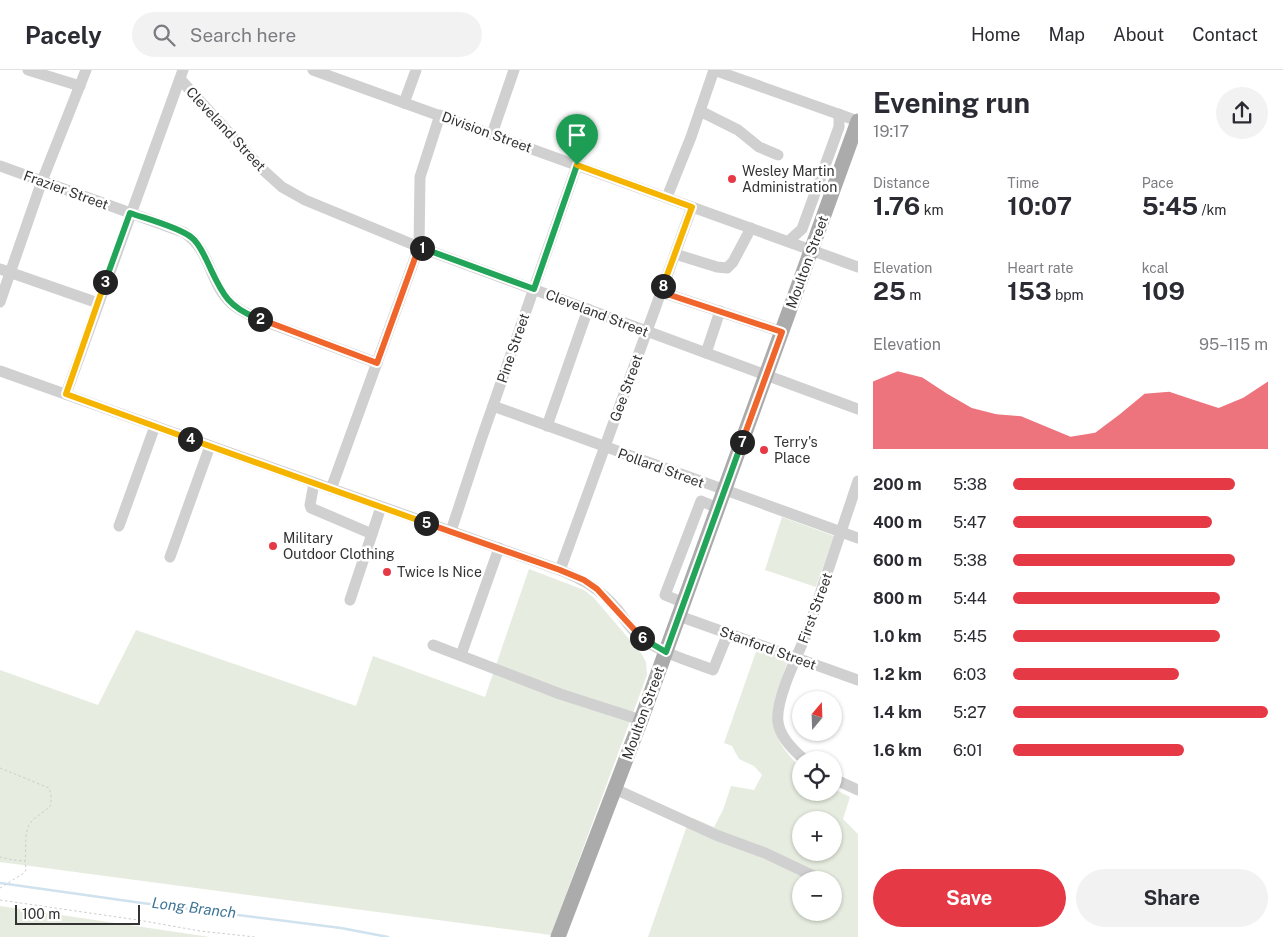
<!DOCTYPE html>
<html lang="en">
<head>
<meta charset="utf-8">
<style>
	:root { --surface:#fff; --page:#f2f2f3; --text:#2b2b33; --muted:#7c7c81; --line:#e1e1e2; --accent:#e63946 }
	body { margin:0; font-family:"Public Sans",sans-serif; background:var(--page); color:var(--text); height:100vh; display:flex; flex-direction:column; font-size:19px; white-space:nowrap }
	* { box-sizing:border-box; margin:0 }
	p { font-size:16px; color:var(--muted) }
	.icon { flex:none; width:28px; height:28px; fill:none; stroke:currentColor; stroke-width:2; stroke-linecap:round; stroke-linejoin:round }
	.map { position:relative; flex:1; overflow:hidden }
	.side { display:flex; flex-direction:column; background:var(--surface); width:425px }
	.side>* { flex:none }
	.needle { width:32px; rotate:19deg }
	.tools { position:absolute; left:792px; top:621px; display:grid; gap:10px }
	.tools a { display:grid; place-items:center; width:50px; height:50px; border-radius:50%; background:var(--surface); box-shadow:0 1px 4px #0004; font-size:25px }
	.scale { position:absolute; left:15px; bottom:12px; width:125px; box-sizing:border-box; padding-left:5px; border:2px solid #333; border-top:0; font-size:14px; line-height:18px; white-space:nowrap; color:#333; -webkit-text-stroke:4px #fff; paint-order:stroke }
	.pin { position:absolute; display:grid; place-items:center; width:42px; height:42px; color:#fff; margin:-51px -21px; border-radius:50% 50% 50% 0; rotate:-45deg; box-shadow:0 0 5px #0007 }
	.pin .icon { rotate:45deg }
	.km { position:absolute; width:25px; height:25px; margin:-12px; border-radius:50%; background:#222; color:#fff; font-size:14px; line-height:25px; text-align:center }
	.round { display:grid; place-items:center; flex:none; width:52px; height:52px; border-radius:26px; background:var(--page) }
	.summary { display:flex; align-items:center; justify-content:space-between; height:85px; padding:0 15px }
	h1 { font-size:28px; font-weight:700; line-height:38px }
	.metrics { display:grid; grid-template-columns:repeat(3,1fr); gap:8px; height:85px; padding:5px 15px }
	.metrics div { display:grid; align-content:center }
	.metrics b { font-size:25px; font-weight:700 }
	.metrics small { font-size:14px; font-weight:400 }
	.metrics p { font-size:14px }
	.chart { height:140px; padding:10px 15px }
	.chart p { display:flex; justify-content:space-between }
	.chart svg { width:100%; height:90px; margin-top:5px; fill:var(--accent); opacity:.7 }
	.action { display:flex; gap:10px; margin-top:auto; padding:10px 15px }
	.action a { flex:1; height:58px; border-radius:30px; background:var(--accent); color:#fff; font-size:20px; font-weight:700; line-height:58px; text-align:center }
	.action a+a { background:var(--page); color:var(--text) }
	ul { padding:0 15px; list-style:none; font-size:16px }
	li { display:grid; grid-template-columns:80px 60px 1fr; align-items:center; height:38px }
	li i { height:12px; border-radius:6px; background:var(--accent) }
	header { display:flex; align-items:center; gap:30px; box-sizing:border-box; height:70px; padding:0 25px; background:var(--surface); border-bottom:1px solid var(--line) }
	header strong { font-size:24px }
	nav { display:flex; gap:28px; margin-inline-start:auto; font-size:18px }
	.search { width:350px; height:45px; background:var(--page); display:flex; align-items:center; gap:12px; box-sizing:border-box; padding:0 18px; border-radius:28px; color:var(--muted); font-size:19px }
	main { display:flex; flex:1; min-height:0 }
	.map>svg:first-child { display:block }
	.green { fill:#e6ecdf; fill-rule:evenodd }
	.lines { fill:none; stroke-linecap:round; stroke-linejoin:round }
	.stream { stroke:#cfe2ee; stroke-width:2.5 }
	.path { stroke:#cdcdcd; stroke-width:1; stroke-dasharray:2.5 2.5; stroke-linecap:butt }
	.minor { stroke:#d0d0d0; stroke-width:11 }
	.major { stroke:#ababab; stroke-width:15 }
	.split-1-casing { stroke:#fff; stroke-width:10 }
	.split-2-casing { stroke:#fff; stroke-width:10 }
	.split-3-casing { stroke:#fff; stroke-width:10 }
	.split-4-casing { stroke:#fff; stroke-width:10 }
	.split-5-casing { stroke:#fff; stroke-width:10 }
	.split-6-casing { stroke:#fff; stroke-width:10 }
	.split-7-casing { stroke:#fff; stroke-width:10 }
	.split-8-casing { stroke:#fff; stroke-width:10 }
	.split-9-casing { stroke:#fff; stroke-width:10 }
	.split-1 { stroke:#22a559; stroke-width:6 }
	.split-2 { stroke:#f0652b; stroke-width:6 }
	.split-3 { stroke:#22a559; stroke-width:6 }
	.split-4 { stroke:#f5b400; stroke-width:6 }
	.split-5 { stroke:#f5b400; stroke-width:6 }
	.split-6 { stroke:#f0652b; stroke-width:6 }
	.split-7 { stroke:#22a559; stroke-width:6 }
	.split-8 { stroke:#f0652b; stroke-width:6 }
	.split-9 { stroke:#f5b400; stroke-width:6 }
	.poi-dot { fill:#e63946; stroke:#fff; stroke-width:2 }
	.labels { text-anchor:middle; stroke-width:5; stroke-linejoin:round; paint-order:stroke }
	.street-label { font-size:14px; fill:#333; stroke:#fff }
	.poi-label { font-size:14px; fill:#333; stroke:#fff; text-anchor:start }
	.water-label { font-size:15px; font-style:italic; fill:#3f7597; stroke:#fff }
</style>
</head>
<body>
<header>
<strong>Pacely</strong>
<div class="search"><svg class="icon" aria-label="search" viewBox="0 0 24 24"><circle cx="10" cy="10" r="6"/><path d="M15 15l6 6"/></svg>Search here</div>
<nav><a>Home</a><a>Map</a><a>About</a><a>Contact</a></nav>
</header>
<main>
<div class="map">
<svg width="858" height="867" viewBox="0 0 858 867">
	<rect width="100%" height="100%" fill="#fff"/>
	<!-- green -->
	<g class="green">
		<path d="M782,447L834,466L816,517L765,500Z"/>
		<path d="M529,499L584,520L594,528L641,583L646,592L647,605L551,865L0,792V600L98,635L136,560L356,636L373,586L485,627Z"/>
		<path d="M757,579L788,590C772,638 760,658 801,698V722H834V719L850,727L843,749L858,764V867H648L690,747L714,757L723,740L731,716L754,720L762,705L754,696L739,689L732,676L724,673ZM801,750H834V782H801ZM801,810H834V842H801Z"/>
		<path d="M0,836L210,867H0Z"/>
	</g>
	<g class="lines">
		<!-- stream -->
		<path class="stream" d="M0,813L142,833L341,858L388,867"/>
		<!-- path -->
		<g class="path">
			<path d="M0,698L49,718L51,725V735C46,741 41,743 35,748C22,758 27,777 25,791L13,790L0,787"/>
			<path d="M0,818L24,803L26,800L25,791"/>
			<path d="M0,830L138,850L200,861L255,867"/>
		</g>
		<!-- minor -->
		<g class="minor">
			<path d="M28,0L80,16"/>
			<path d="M313,0L858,197"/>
			<path d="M714,0L858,51"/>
			<path d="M180,9L262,99L282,117L305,130L419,177L858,339"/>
			<path d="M404,33L416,0"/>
			<path d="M700,41L738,60L759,77L778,85"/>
			<path d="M492,64L514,0"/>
			<path d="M0,96L183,162C211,179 209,212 230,232C236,239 245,242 253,247L377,293"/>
			<path d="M667,127L691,67L714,0"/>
			<path d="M790,172L792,168L802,159L839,57V44"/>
			<path d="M675,184L717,197L727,198L733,192L751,158"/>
			<path d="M0,199L98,233"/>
			<path d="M661,222L782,262"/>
			<path d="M0,232L42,111L86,0"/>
			<path d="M706,283L720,241"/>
			<path d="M0,301L560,500C584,510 600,519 617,539C624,548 631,559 639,566C660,583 688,590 713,600L728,563"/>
			<path d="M66,324L183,0"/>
			<path d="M493,336L858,468"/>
			<path d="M547,356L588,239"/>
			<path d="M314,413L310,435L311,438L372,464"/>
			<path d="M331,419L419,177L420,107L440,45"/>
			<path d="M119,456L155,356"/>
			<path d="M451,461L481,370L577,95"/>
			<path d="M170,487L210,376"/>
			<path d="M560,500L692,137"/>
			<path d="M350,530L381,437"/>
			<path d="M684,533L665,525L701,431L718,438"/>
			<path d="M679,546L858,610"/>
			<path d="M433,575L560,624L641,650"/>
			<path d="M461,585L499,478"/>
			<path d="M805,690C794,681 780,667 778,652C775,630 798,584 807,563L858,411"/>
			<path d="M834,709L858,720"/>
			<path d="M615,719L716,765L765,783L822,810"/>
		</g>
		<!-- major -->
		<path class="major" d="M558,867L641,650L858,51"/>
	</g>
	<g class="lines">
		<!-- split-1 casing -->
		<g class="split-1-casing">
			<path id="split-1" d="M422,178L534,219L577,95"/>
		</g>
		<!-- split-2 casing -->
		<g class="split-2-casing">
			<path id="split-2" d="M260,249L377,293L419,177L422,178"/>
		</g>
		<!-- split-3 casing -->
		<g class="split-3-casing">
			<path id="split-3" d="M105,212L130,143C147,149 178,157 191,167C198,172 202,181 206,189C221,220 225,237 260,249"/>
		</g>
		<!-- split-4 casing -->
		<g class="split-4-casing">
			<path id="split-4" d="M105,212L66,324L190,369"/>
		</g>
		<!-- split-5 casing -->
		<g class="split-5-casing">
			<path id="split-5" d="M190,369L426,453"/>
		</g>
		<!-- split-6 casing -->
		<g class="split-6-casing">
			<path id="split-6" d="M426,453L560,500L584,510L597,519L642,568"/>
		</g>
		<!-- split-7 casing -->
		<g class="split-7-casing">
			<path id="split-7" d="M642,568L666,582L742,372"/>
		</g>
		<!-- split-8 casing -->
		<g class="split-8-casing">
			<path id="split-8" d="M663,216L661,222L782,262L742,372"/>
		</g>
		<!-- split-9 casing -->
		<g class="split-9-casing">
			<path id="split-9" d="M577,95L692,137L663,216"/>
		</g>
		<!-- split-1 -->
		<use href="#split-1" class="split-1"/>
		<!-- split-2 -->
		<use href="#split-2" class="split-2"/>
		<!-- split-3 -->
		<use href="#split-3" class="split-3"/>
		<!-- split-4 -->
		<use href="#split-4" class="split-4"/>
		<!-- split-5 -->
		<use href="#split-5" class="split-5"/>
		<!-- split-6 -->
		<use href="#split-6" class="split-6"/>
		<!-- split-7 -->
		<use href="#split-7" class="split-7"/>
		<!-- split-8 -->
		<use href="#split-8" class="split-8"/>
		<!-- split-9 -->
		<use href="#split-9" class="split-9"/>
	</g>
	<!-- markers -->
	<g class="poi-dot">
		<circle cx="732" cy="109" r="5"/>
		<circle cx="764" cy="380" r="5"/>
		<circle cx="273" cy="476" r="5"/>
		<circle cx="387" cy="502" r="5"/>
	</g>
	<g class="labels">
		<!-- street labels -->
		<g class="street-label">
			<text transform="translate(226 59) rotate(47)" y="5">Cleveland Street</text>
			<text transform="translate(487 62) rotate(20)" y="5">Division Street</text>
			<text transform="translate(66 120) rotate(20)" y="5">Frazier Street</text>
			<text transform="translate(807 192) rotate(-70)" y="5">Moulton Street</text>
			<text transform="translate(597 243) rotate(21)" y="5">Cleveland Street</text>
			<text transform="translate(513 278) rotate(-71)" y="5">Pine Street</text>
			<text transform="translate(626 318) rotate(-70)" y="5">Gee Street</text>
			<text transform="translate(661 398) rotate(20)" y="5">Pollard Street</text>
			<text transform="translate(815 538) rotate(-70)" y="5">First Street</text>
			<text transform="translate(768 578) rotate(20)" y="5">Stanford Street</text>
			<text transform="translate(643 643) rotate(-70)" y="5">Moulton Street</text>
		</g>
		<!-- poi labels -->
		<g class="poi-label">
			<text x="742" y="106">Wesley Martin<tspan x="742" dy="16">Administration</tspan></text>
			<text x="774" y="377">Terry's<tspan x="774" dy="16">Place</tspan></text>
			<text x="283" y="473">Military<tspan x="283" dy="16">Outdoor Clothing</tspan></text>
			<text x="397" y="507">Twice Is Nice</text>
		</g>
		<!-- water labels -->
		<g class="water-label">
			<text transform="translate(194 838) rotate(7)" y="5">Long Branch</text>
		</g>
	</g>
</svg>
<div class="tools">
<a><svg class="needle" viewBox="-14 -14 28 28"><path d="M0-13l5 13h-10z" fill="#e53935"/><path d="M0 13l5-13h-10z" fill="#7c7c81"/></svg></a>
<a><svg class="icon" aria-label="locate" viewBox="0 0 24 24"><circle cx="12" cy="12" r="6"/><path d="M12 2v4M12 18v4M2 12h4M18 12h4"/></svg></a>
<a>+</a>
<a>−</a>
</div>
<div class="scale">100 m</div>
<div class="pin" style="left:577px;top:95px;background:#1e9e55"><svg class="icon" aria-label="arrive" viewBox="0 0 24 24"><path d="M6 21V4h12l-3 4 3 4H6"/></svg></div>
<b class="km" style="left:422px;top:178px">1</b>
<b class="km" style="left:260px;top:249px">2</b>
<b class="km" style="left:105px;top:212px">3</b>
<b class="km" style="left:190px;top:369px">4</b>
<b class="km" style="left:426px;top:453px">5</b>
<b class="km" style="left:642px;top:568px">6</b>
<b class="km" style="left:742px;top:372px">7</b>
<b class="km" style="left:663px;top:216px">8</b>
</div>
<section class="side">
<div class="summary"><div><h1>Evening run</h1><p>19:17</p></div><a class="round"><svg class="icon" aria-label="share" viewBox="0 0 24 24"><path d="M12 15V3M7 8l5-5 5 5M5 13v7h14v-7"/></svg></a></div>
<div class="metrics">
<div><p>Distance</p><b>1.76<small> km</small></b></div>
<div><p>Time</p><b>10:07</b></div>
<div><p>Pace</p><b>5:45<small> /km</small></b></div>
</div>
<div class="metrics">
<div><p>Elevation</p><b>25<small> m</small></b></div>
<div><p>Heart rate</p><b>153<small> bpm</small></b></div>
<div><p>kcal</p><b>109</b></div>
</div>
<div class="chart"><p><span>Elevation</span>95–115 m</p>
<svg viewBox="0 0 160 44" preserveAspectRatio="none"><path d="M0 44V11L10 6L20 9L30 17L40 24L50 27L60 28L70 33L80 38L90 36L100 27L110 17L120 16L130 20L140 24L150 19L160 11V44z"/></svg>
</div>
<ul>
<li><b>200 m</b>5:38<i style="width:87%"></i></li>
<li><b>400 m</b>5:47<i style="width:78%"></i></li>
<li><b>600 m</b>5:38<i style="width:87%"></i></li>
<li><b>800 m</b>5:44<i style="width:81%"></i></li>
<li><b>1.0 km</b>5:45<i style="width:81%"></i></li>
<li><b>1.2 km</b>6:03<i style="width:65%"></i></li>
<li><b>1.4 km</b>5:27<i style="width:100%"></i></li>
<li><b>1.6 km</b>6:01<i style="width:67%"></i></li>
</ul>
<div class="action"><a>Save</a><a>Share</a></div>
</section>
</main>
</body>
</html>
